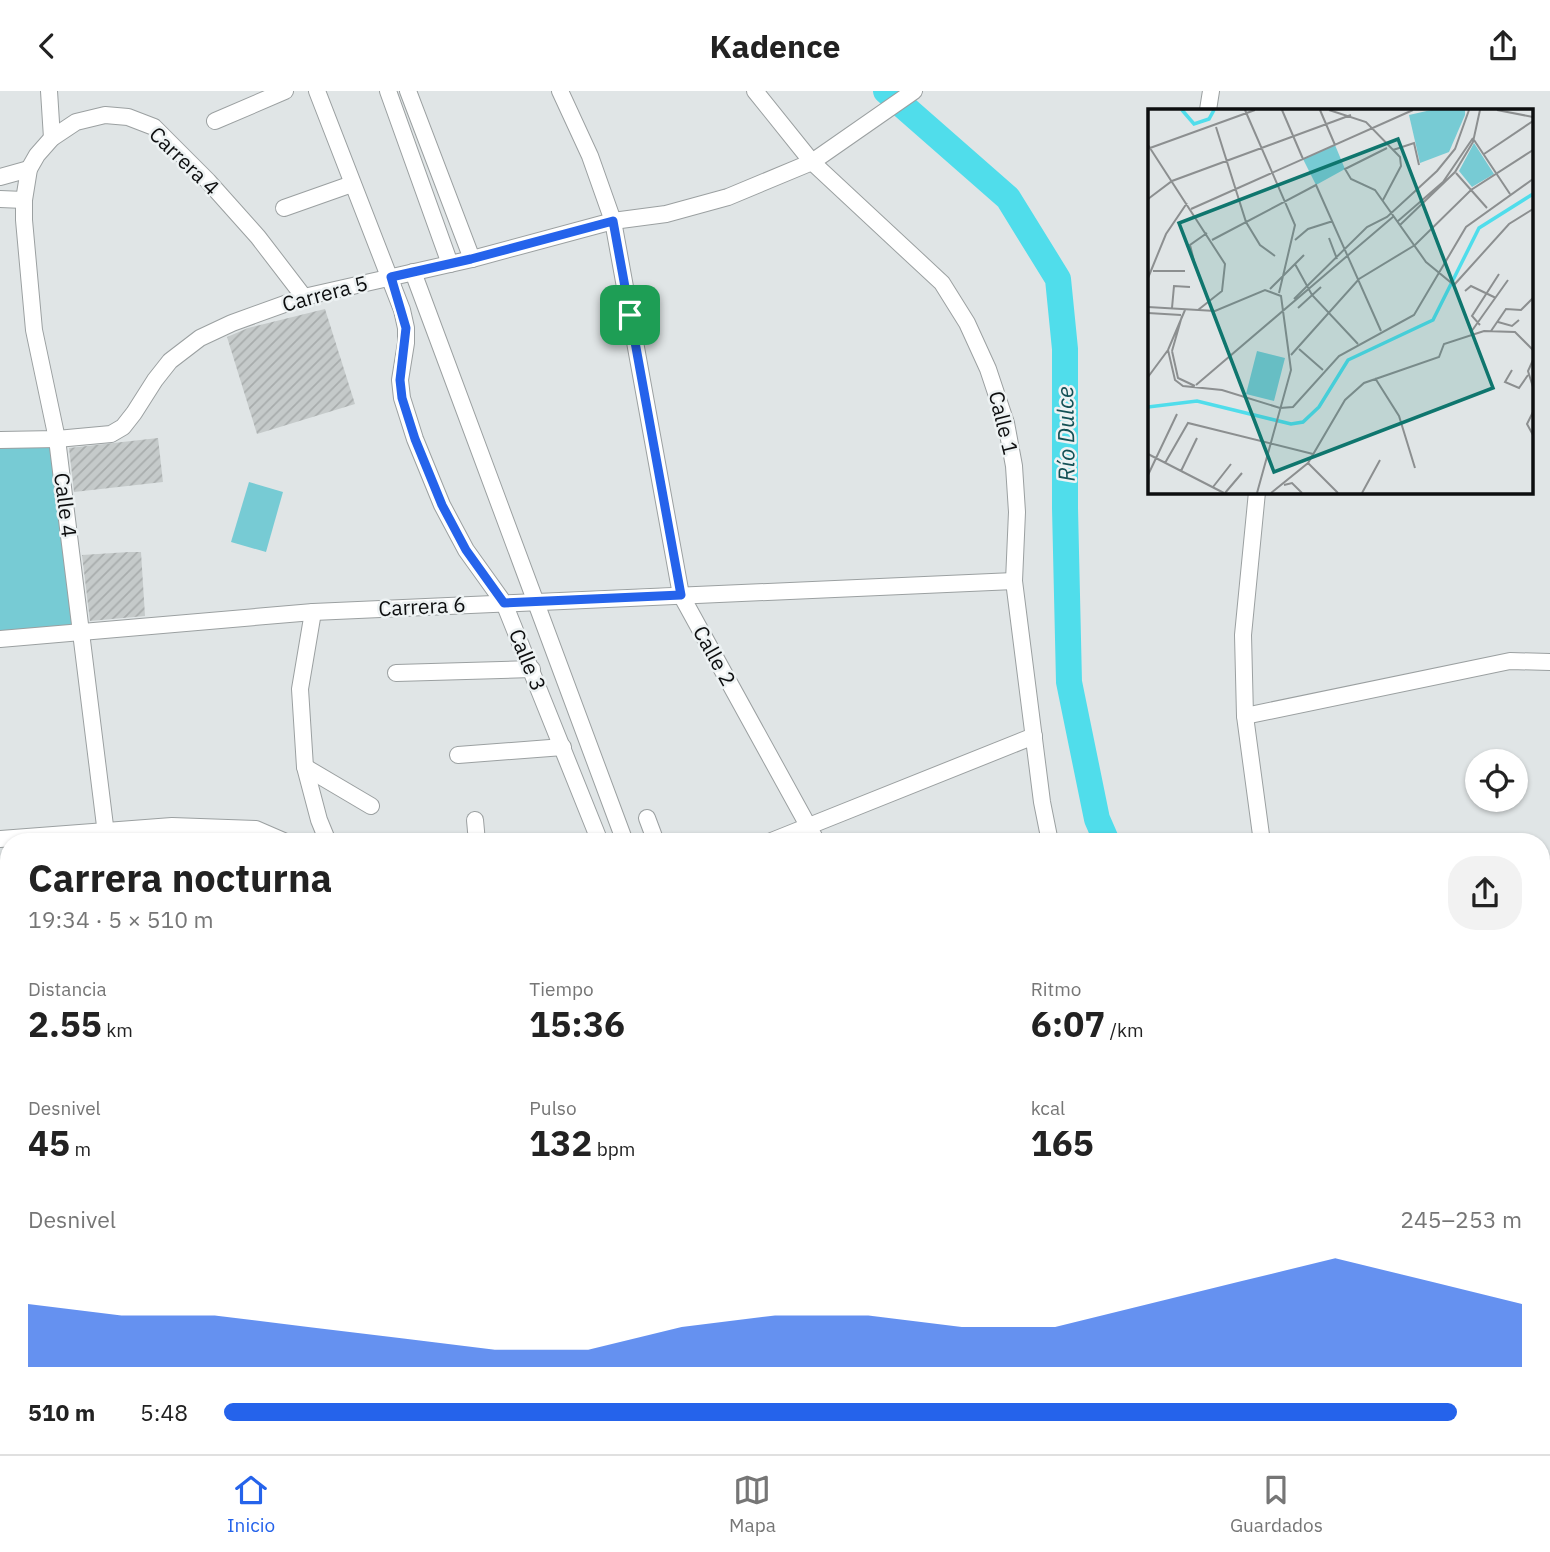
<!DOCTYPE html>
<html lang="es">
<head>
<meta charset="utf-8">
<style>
	:root { --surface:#fff; --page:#f2f2f2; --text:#222; --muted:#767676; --line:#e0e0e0; --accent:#2563eb }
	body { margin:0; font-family:"IBM Plex Sans",sans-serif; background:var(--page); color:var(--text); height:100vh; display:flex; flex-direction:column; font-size:26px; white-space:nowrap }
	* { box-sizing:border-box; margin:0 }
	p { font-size:23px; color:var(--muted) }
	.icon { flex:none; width:38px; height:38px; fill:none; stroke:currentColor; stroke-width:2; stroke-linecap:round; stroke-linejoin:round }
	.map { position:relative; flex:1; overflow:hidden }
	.side { position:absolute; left:0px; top:742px; width:1550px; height:621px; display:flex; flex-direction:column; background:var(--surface); border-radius:28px 28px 0 0; box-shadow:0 2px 5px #0004 }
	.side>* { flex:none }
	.fabs { position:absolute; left:1465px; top:658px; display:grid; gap:14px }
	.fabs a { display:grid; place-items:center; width:63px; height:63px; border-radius:50%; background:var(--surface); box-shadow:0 2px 5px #0004; font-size:35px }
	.pin { position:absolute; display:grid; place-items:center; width:60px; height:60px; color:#fff; margin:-30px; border-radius:14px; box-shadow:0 4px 10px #0006 }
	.round { display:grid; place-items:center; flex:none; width:74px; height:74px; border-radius:28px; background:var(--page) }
	.summary { display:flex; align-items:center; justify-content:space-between; height:119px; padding:0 28px }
	h1 { font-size:38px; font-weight:700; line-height:52px }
	.metrics { display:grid; grid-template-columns:repeat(3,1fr); gap:10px; height:119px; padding:7px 28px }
	.metrics div { display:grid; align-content:center }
	.metrics b { font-size:35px; font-weight:700 }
	.metrics small { font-size:19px; font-weight:400 }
	.metrics p { font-size:19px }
	.chart { height:196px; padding:14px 28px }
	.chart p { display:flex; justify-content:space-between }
	.chart svg { width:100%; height:126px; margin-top:7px; fill:var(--accent); opacity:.7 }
	ul { padding:0 28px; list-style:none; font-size:23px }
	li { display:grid; grid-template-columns:112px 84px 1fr; align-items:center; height:52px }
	li i { height:18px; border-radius:9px; background:var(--accent) }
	header { display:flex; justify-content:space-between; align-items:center; height:91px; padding:0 28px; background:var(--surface); font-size:32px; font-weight:700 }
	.tab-bar { display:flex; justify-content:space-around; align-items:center; height:98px; border-top:2px solid var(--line); background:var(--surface); font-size:19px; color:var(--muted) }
	.tab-bar a { display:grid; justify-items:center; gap:4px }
	.tab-bar .on { color:var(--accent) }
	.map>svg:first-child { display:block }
	.green { fill:#77cbd4 }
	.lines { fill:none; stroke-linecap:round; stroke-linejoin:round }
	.river { stroke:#50ddeb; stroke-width:26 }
	.building { fill:url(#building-hatch) }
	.minor-casing { stroke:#9ba0a1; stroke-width:18 }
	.major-casing { stroke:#c0c0c1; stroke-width:22 }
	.minor { stroke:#fff; stroke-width:16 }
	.major { stroke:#d1a4cf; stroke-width:19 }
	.route-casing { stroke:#fff; stroke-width:14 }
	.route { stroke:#2563eb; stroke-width:9 }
	.labels { text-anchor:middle; stroke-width:5; stroke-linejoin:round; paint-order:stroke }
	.street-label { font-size:21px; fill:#0d0e0f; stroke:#edf2f3 }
	.water-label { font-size:23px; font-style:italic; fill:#135055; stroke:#edf2f3 }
	.inset-river { fill:none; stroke:#50ddeb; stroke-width:3.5 }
	.inset-road { fill:none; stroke:#8c8f90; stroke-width:2 }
	.view { fill:#0f766e; fill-opacity:0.15; stroke:#0f766e; stroke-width:3.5 }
	.inset-edge { fill:none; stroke:#0d0e0f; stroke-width:3.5 }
</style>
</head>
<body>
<header><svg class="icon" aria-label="back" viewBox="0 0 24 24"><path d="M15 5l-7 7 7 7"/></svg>Kadence<svg class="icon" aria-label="share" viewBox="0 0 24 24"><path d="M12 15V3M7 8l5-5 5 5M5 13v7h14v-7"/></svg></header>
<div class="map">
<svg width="1550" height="1363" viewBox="0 0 1550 1363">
	<defs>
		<pattern id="building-hatch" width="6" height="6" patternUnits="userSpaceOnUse" patternTransform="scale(1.75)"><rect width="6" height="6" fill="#c5caca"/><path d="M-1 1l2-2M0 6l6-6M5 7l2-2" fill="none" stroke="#a8acac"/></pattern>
	</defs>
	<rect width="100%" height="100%" fill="#e0e5e6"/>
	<!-- green -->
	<g class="green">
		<path d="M56,348L81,543L0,548V349Z"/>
		<path d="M249,391L283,401L266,461L231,451Z"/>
	</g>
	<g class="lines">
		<!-- river -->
		<g class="river">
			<path d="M886,0L1008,107L1058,188L1065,258V417L1069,591L1097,728L1107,751"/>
			<path d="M1184,1363L1190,1354"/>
		</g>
	</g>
	<!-- building -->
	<g class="building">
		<path d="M325,218L355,313L257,343L227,246L248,237Z"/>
		<path d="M158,347L163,391L74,401L69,357Z"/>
		<path d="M129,461H141L145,525L90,530L82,464Z"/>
	</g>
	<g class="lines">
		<!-- minor casing -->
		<g class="minor-casing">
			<g id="minor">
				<path d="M49,0L52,47"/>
				<path d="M317,0L402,219L406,237V252L400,289L402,307L415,348L442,414L466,459L504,512L600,751"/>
				<path d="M388,0L450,173"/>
				<path d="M408,0L472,168"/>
				<path d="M560,0L590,65L613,130L681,504L817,751"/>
				<path d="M755,0L812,71L942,192L967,232L988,278L1006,332L1014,375L1017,421L1014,490L1042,711L1050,751"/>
				<path d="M1208,19L1211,0"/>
				<path d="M215,30L285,0"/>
				<path d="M0,86L29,78"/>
				<path d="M0,108L24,109"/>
				<path d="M284,117L352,93"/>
				<path d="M413,181L625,751"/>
				<path d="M0,349L57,348L111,343L123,336L134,322L155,289L170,270L200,247L232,232L304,206L472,168L613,130L666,123L728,106L812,71L914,0"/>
				<path d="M1257,401L1243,544L1245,625L1261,744L1264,751"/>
				<path d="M313,521L300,598L305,676L319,729L328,751"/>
				<path d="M0,548L313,521L1014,490"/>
				<path d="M396,582L532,578"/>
				<path d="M1245,625L1510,570L1550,571"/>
				<path d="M458,664L563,656"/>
				<path d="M305,676L371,715"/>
				<path d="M647,727L656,751"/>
				<path d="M475,729L477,751"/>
				<path d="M0,748L172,735L256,738L286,751"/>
				<path d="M107,751L57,348L34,239L24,129V109L29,78L37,64L52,47L76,31L105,24L128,26L154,36L208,90L258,146L304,206"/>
				<path d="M769,751L1034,645"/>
				<path d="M0,992H9"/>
				<path d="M1542,1123L1550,1134"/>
				<path d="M0,1257L9,1255"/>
				<path d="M1542,1274L1550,1271"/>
				<path d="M151,1354L164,1359H237"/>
				<path d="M491,1354L493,1363"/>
				<path d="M832,1354L835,1363"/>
				<path d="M1083,1363L1090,1354"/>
				<path d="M1358,1363L1363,1354"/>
			</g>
		</g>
		<!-- major casing -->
		<g class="major-casing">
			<g id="major">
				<path d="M1428,1354L1440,1363"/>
				<path d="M552,1363L554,1354"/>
			</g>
		</g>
		<!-- minor -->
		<use href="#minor" class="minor"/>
		<!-- major -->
		<use href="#major" class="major"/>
	</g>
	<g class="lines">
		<!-- route casing -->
		<g class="route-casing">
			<path id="route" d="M613,130L681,504L504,512L466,459L442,414L415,348L402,307L400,289L406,237L391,186L471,168Z"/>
		</g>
		<!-- route -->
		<use href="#route" class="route"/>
	</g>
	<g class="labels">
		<!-- street labels -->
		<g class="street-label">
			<text transform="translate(184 70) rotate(44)" y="7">Carrera 4</text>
			<text transform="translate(325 203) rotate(-15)" y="7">Carrera 5</text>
			<text transform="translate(1003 332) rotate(76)" y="7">Calle 1</text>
			<text transform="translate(65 414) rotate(83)" y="7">Calle 4</text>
			<text transform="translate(422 516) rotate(-3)" y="7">Carrera 6</text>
			<text transform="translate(714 565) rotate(61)" y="7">Calle 2</text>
			<text transform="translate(527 569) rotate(68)" y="7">Calle 3</text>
		</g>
		<!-- water labels -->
		<g class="water-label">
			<text transform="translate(1066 343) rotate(-91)" y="8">Río Dulce</text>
		</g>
	</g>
	<!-- overview -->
	<g transform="translate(1148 18)">
		<rect width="385" height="385" fill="#e0e5e6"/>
		<path d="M283,1H317V6L301,43L272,54L261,6Z" fill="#77cbd4"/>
		<path d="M326,34L346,65L324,78L311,62ZM187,36L197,60L168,76L155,50ZM109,242L137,249L126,292L98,285Z" fill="#77cbd4"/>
		<path class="inset-river" d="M34,1L46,15L61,10L66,1M0,298L49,292L143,315L155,313L171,298L200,251L285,211L331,119L385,85"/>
		<path class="inset-road" d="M97,1L147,116L131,184M134,1L155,50M172,1L187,36M181,1L218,13L252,48L253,57L235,91M349,1L385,8M68,18L98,113L112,136L127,147M326,31L362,85M0,36L77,155L74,182L50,201M2,39L107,1M239,39L197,60L203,70L227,81L278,153L306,176L361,115L385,100M245,41L266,34L271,56M336,45L385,12M308,64L339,99M0,90L24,72L203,6M43,100L265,1M250,112L295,73L325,29M252,116L307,63L325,33L332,1M181,129L189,150M64,131L168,76L233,222M147,131L160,120L185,112M46,152L42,136L59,124M147,155L164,186L210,235M5,162H37M0,169L18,125L39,94M122,180L156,146M317,182L323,177L348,189M146,190L219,118L239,108L289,62L307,40L321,1M0,198L67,202L117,181L133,187L143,261L109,384M24,199L26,177L42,178M150,199L173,178M0,204L33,206M350,213L364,217L371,211M332,216L324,207L351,165M343,222L358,200L373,201L385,189M323,223L360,171M151,240L175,261M20,241L27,271L35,277L74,281L132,299L145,298L191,247L266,206L318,118L385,70M24,242L30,269L47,277M24,242L34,207M143,246L211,170L267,136L323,81L385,41M385,251L380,262L385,278M364,261L357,273L371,279L380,266M0,268L20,241L37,201M227,269L251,307L267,359M48,276L246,107M385,303L379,315L385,326M0,345L76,384M17,354L40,314L165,345M160,354L190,384M33,362L49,329M0,366L29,305M136,376L144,374L154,384M65,378L83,355M77,384L94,364M123,384L160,354L197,291L216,274L291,248L296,235L336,222L367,223L385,241M214,384L232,351"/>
		<path class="view" d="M250,30L345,279L126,363L31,114Z"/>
		<rect width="385" height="385" class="inset-edge"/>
	</g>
</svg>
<div class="fabs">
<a><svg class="icon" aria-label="locate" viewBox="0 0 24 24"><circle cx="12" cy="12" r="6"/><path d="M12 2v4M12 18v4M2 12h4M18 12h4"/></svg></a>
</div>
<div class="pin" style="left:630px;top:224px;background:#1e9e55"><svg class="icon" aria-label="arrive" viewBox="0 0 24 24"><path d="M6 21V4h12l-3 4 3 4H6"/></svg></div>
<section class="side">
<div class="summary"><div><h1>Carrera nocturna</h1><p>19:34 · 5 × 510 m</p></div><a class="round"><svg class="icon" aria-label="share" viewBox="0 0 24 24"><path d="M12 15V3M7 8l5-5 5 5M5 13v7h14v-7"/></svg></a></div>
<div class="metrics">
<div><p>Distancia</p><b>2.55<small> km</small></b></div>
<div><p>Tiempo</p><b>15:36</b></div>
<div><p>Ritmo</p><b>6:07<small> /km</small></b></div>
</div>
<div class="metrics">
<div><p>Desnivel</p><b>45<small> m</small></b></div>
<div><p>Pulso</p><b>132<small> bpm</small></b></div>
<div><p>kcal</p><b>165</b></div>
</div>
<div class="chart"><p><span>Desnivel</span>245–253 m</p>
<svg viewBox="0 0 160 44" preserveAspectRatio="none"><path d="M0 44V22L10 26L20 26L30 30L40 34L50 38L60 38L70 30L80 26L90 26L100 30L110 30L120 22L130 14L140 6L150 14L160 22V44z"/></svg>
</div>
<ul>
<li><b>510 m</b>5:48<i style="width:95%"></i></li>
</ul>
</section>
</div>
<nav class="tab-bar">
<a class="on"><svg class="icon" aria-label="home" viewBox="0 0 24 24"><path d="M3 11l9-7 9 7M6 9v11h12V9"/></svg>Inicio</a>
<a><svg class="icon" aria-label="map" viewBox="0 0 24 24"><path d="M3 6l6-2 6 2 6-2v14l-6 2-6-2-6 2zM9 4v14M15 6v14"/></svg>Mapa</a>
<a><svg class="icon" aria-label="saved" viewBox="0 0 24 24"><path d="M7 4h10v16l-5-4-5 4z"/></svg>Guardados</a>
</nav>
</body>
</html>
